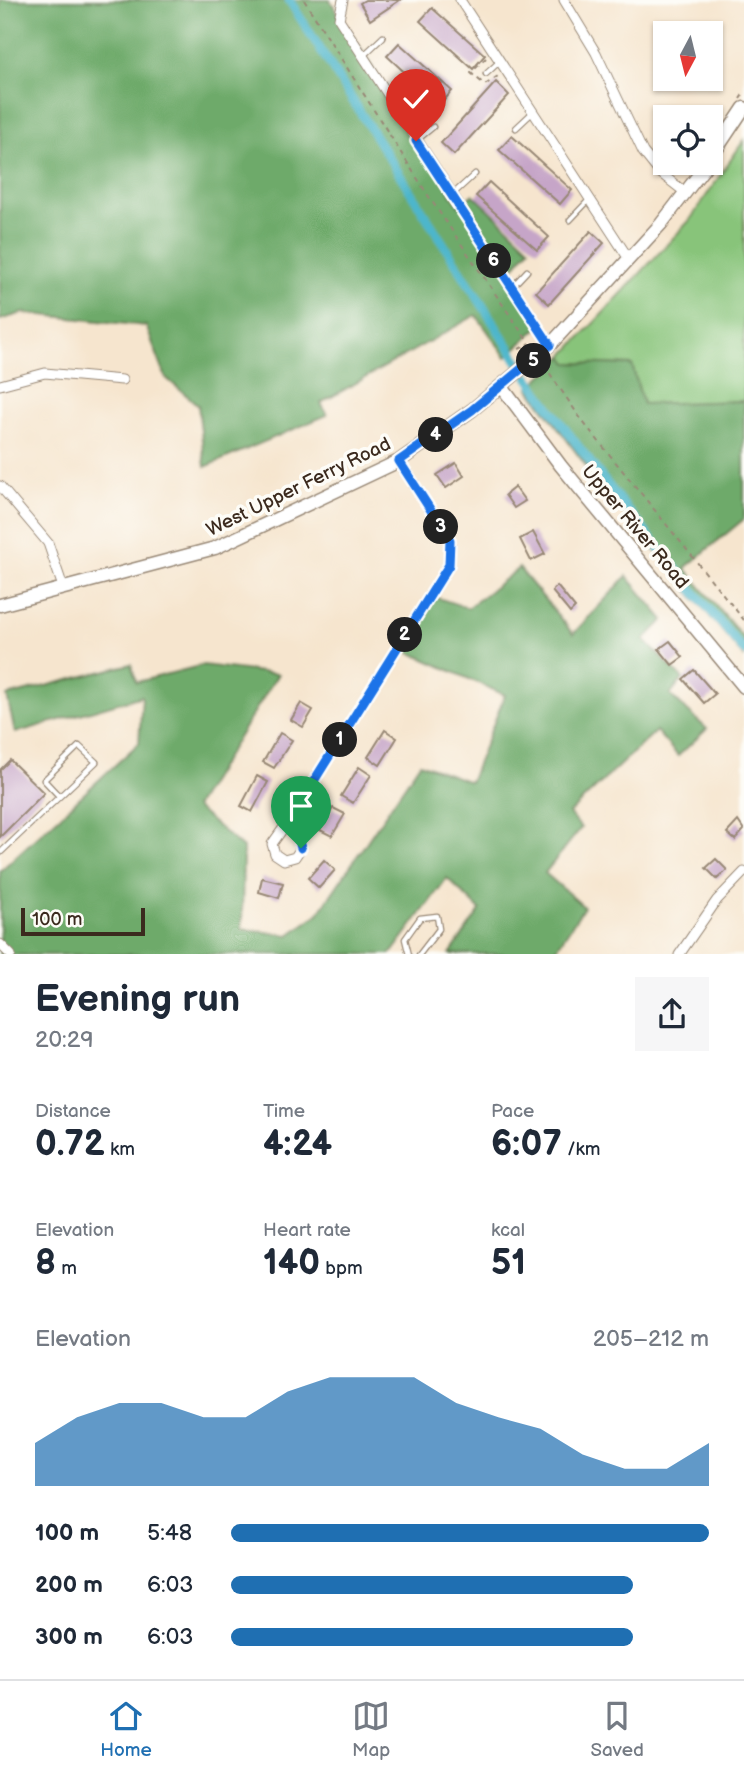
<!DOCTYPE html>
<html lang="en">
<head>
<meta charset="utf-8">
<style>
	:root { --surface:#fff; --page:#f6f6f7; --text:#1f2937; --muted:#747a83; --line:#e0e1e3; --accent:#1f6fb2 }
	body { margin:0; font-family:"Balsamiq Sans",sans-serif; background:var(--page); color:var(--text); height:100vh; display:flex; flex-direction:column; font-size:26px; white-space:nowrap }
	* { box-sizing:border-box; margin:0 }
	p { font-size:23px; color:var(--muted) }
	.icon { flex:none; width:38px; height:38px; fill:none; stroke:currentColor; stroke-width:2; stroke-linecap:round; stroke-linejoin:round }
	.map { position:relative; height:954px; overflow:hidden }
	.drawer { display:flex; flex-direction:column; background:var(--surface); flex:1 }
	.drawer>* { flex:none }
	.needle { width:46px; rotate:187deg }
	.fabs { position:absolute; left:653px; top:21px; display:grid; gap:14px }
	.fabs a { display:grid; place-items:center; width:70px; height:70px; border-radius:0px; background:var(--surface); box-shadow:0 2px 5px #0004; font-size:35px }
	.scale { position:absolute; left:21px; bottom:18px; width:124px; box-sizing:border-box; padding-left:7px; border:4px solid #3b2a1e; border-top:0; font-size:19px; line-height:24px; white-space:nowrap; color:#3b2a1e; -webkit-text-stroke:5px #fdfcf7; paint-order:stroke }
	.pin { position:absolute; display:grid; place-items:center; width:60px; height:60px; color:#fff; margin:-72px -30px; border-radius:50% 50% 50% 0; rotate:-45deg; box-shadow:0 0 7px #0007 }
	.pin .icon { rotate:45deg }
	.km { position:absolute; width:35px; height:35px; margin:-18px; border-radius:50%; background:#222; color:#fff; font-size:19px; line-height:35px; text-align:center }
	.round { display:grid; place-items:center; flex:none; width:74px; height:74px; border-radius:0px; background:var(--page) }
	.overview { display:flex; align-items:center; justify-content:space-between; height:119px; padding:0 35px }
	h1 { font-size:38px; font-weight:800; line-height:52px }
	.stats { display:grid; grid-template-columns:repeat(3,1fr); gap:10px; height:119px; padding:7px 35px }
	.stats div { display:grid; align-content:center }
	.stats b { font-size:35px; font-weight:800 }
	.stats small { font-size:19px; font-weight:400 }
	.stats p { font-size:19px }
	.chart { height:196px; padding:14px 35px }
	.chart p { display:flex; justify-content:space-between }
	.chart svg { width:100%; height:126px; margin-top:7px; fill:var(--accent); opacity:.7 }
	ul { padding:0 35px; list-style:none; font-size:23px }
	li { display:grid; grid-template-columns:112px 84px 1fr; align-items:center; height:52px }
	li i { height:18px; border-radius:9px; background:var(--accent) }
	.tab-bar { display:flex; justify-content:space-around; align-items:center; height:98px; border-top:2px solid var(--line); background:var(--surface); font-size:19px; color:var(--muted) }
	.tab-bar a { display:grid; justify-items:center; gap:4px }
	.tab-bar .active { color:var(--accent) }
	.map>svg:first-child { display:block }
	.green { fill:#88c47a; stroke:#62774c; stroke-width:2 }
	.forest { fill:#6eaa6a; stroke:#546a44; stroke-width:2 }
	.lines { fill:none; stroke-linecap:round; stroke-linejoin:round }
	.canal { stroke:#4eb6cb; stroke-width:9 }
	.building { fill:#c6a5c8 }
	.service-casing { stroke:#988876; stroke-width:7 }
	.minor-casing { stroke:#988876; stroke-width:11 }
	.tertiary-casing { stroke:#988876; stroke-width:15 }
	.secondary-casing { stroke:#988876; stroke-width:15 }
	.path { stroke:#988876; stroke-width:2; stroke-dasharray:5 5; stroke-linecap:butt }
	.service { stroke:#fff; stroke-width:4.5 }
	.minor { stroke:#fff; stroke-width:9 }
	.tertiary { stroke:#fff; stroke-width:12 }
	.secondary { stroke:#fff; stroke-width:12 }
	.route-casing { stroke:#fff; stroke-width:14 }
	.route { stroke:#1a73e8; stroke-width:9 }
	.labels { text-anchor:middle; stroke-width:7; stroke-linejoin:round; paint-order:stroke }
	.street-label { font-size:19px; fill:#3b2a1e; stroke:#fdfcf7 }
</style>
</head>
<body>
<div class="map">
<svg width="744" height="955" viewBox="0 0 744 955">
	<rect width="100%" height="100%" fill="#fdfcf7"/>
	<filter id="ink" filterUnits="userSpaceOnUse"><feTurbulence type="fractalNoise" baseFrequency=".0143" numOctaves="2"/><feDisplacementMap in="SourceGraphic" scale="14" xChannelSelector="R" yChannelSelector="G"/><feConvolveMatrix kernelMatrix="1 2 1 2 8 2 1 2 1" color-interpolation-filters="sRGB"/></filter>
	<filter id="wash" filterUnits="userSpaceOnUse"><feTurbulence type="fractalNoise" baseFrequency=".00686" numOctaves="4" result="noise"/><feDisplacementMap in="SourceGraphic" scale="28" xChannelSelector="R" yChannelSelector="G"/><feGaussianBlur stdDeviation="1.57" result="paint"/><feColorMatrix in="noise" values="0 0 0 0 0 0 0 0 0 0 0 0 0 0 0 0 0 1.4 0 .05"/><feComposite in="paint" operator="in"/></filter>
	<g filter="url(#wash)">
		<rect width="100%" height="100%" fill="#f6e5ce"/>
		<!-- green -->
		<path class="green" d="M744,140V401L643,404L632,365L568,363L563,356L690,220Z"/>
		<!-- forest -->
		<g class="forest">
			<path d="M0,0H330L459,206L473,194L530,248L506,276L542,324L506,357L476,315L321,403L327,415L205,467L198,405L166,378L146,326L23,313L0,320Z"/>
			<path d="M563,356L568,363L632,365L643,404L744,401V519L685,568L744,639V657L600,485L529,388Z"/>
			<path d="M519,568L573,634L627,576L664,620L644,640L683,679L670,695L707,729L678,756L656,731L569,813L581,828L545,873L584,907L553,954H450L480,910L447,878L391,954L0,955V871L139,743L142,696L15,733L7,696L131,664L137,682L203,665L278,674L195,807L243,848L242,929L289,935L318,914L420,763L470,782L505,695L400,648L435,597L468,608Z"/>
		</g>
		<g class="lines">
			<!-- canal -->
			<g class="canal">
				<path d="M289,0L519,363"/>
				<path d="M528,377C595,473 669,562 744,651"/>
			</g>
		</g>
		<g id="blocks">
			<!-- building -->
			<g class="building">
				<path d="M365,0H400L370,20L360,3Z"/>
				<path d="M432,8L485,55L473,69L420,21Z"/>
				<path d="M399,43L452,91L440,105L387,56Z"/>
				<path d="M496,82L509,95L454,155L441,143Z"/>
				<path d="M512,136L572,190L560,204L499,150Z"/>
				<path d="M489,182L549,237L537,250L476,196Z"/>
				<path d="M591,231L604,243L549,304L536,292Z"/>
				<path d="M456,463L464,476L446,488L437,475Z"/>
				<path d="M515,487L525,501L514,508L505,495Z"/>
				<path d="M533,532L545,554L531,561L520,539Z"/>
				<path d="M557,586L575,608L570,613L552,591Z"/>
				<path d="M670,641L683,657L672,665L659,649Z"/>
				<path d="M694,670L715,694L704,703L683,679Z"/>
				<path d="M301,703L313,710L303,727L291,720Z"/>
				<path d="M385,730L397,738L380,765L368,757Z"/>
				<path d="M280,733L292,740L274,768L263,762Z"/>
				<path d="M10,760L44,793L0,837V770Z"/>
				<path d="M359,767L371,775L353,803L341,796Z"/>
				<path d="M257,776L268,782L252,812L241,806Z"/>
				<path d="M333,808L345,814L332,836L320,830Z"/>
				<path d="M738,821L744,830L735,840L727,833Z"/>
				<path d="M716,859L727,870L717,879L706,868Z"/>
				<path d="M324,860L335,870L319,888L308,878Z"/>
				<path d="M262,878L283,883L279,898L259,892Z"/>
			</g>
		</g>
	</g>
	<g filter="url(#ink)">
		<use href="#blocks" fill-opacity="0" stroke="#988876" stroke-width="2"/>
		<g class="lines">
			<!-- service casing -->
			<g class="service-casing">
				<g id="service">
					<path d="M364,55L383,37"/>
					<path d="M486,74L499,62"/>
					<path d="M516,128L532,113"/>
					<path d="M417,140L433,127"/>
					<path d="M452,195L475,174"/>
					<path d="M570,220L589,200"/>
					<path d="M512,287L527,271"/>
					<path d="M0,853L96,762L79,746L44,780L59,796"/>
					<path d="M409,955L405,939L420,918L437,916L439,929L419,955"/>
				</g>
			</g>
			<!-- minor casing -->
			<g class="minor-casing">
				<g id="minor">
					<path d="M343,0L339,19L550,345"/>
					<path d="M460,0L629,259"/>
					<path d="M564,0L596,53L643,152L659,172L686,193"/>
					<path d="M0,385L45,373L122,380"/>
					<path d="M0,486L48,543L63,587"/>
					<path d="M292,816L449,565L450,540L399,461"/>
					<path d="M292,816L301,848L295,857L284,860L275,854L272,844Z"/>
					<path d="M0,944L11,955"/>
					<path d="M679,955L717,900L744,872"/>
				</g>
			</g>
			<!-- tertiary casing -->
			<g class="tertiary-casing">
				<path id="tertiary" d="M502,387L561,466L744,687"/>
			</g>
			<!-- secondary casing -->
			<g class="secondary-casing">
				<g id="secondary">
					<path d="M710,159L744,108"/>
					<path d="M0,605L215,548L399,461L472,410L550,345L661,224L708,163"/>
				</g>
			</g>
			<!-- path -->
			<g class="path">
				<path d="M304,0L431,200L531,346"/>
				<path d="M486,58L471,73L485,85L498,76"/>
				<path d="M740,99L744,93"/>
				<path d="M519,349L529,344"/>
				<path d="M544,365L583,422L744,620"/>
				<path d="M538,379L545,368"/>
			</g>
			<!-- service -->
			<use href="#service" class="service"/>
			<!-- minor -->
			<use href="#minor" class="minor"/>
			<!-- tertiary -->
			<use href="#tertiary" class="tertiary"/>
			<!-- secondary -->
			<use href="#secondary" class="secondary"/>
		</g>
	</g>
	<g class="lines" filter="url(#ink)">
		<!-- route casing -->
		<g class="route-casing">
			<path id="route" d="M301,848L292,816L449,565L450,540L399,461L472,410L550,345L416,141"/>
		</g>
		<!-- route -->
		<use href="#route" class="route"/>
	</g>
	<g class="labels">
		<!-- street labels -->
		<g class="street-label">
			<text transform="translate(298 486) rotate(-26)" y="7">West Upper Ferry Road</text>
			<text transform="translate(636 526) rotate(50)" y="7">Upper River Road</text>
		</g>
	</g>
</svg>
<div class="fabs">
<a><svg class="needle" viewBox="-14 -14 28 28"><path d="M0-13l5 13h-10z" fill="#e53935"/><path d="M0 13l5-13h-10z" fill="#747a83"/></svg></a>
<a><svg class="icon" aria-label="locate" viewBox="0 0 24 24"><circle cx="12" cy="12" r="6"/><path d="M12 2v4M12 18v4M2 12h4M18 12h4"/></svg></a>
</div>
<div class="scale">100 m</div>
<div class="pin" style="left:301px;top:848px;background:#1e9e55"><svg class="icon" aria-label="arrive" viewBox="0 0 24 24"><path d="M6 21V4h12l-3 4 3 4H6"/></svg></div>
<div class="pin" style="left:416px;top:141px;background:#d93025"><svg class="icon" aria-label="check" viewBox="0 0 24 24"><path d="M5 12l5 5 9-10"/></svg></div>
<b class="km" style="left:340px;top:740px">1</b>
<b class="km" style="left:405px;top:635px">2</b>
<b class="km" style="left:441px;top:527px">3</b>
<b class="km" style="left:436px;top:435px">4</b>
<b class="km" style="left:534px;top:361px">5</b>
<b class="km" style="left:494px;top:261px">6</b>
</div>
<section class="drawer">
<div class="overview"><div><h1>Evening run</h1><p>20:29</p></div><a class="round"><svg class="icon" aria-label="share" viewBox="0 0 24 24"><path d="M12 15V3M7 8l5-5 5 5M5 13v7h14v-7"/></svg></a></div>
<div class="stats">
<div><p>Distance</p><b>0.72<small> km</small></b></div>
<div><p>Time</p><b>4:24</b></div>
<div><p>Pace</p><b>6:07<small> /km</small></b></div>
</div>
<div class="stats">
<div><p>Elevation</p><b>8<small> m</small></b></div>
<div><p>Heart rate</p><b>140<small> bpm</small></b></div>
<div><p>kcal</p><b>51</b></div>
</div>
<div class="chart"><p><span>Elevation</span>205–212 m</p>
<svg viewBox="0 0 160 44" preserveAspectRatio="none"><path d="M0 44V29L10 20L20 15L30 15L40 20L50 20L60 11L70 6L80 6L90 6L100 15L110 20L120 24L130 33L140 38L150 38L160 29V44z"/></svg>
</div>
<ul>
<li><b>100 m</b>5:48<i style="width:100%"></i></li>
<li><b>200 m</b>6:03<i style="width:84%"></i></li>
<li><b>300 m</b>6:03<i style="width:84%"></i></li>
</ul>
</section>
<nav class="tab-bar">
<a class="active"><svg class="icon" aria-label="home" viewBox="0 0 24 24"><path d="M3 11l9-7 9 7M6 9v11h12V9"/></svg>Home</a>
<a><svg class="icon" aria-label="map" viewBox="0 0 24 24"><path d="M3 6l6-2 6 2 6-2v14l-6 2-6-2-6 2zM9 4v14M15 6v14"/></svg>Map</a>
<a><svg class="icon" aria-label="saved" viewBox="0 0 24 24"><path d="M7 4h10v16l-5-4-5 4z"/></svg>Saved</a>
</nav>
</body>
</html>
